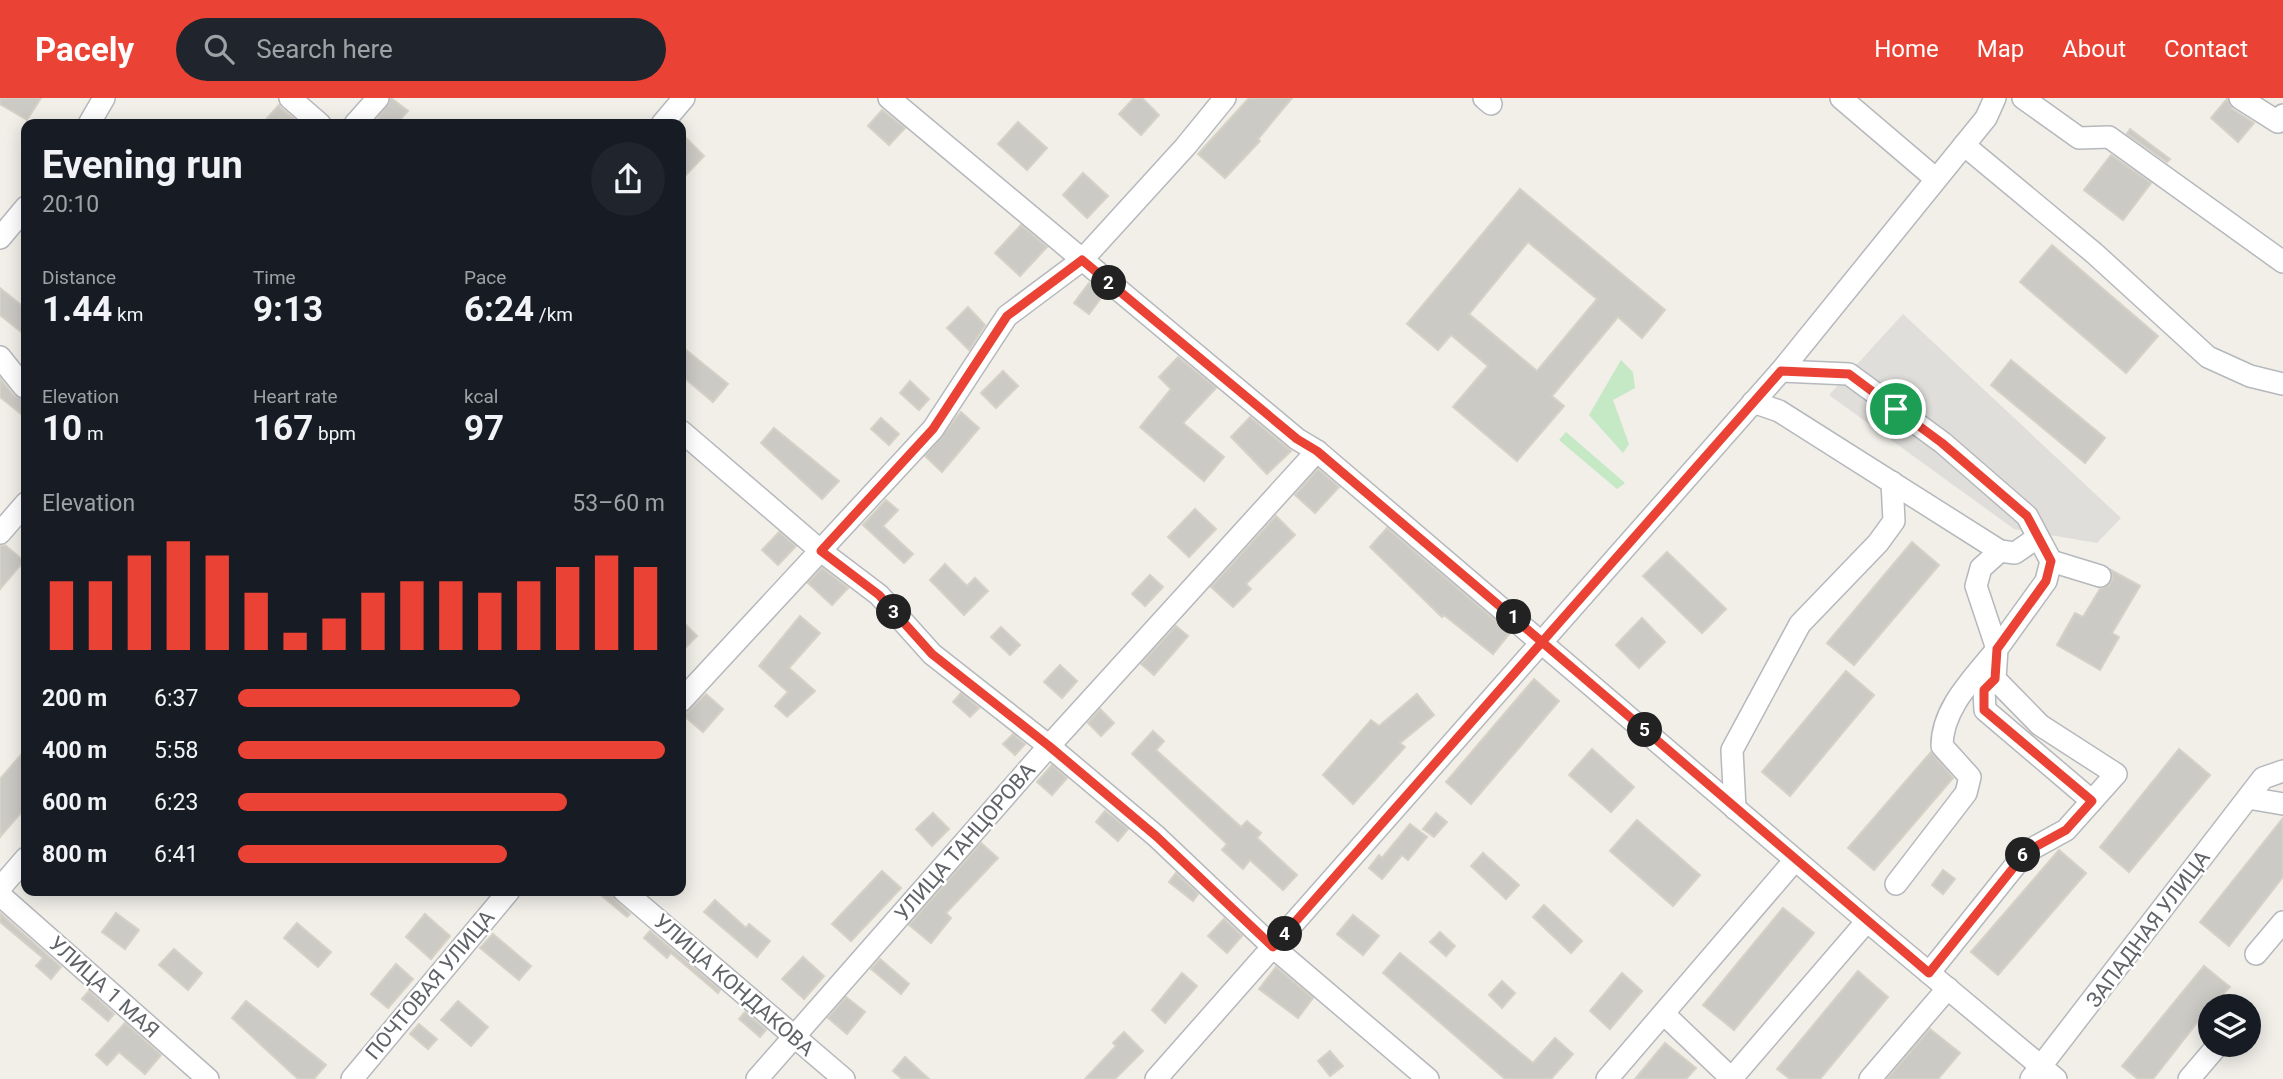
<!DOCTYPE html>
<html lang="en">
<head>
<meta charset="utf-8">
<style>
	:root { --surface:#171b24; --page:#20242c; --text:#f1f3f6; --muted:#9ea1a6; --accent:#ea4335 }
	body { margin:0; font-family:Roboto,sans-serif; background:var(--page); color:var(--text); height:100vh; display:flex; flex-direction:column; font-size:26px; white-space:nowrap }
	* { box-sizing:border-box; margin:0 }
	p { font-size:23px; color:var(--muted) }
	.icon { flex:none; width:38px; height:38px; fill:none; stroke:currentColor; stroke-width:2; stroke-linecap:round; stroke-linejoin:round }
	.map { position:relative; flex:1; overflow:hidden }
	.sheet { position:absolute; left:21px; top:21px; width:665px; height:777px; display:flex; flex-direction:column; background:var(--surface); border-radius:14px; box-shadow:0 4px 18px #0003 }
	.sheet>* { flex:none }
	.buttons { position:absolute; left:2198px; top:896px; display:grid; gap:14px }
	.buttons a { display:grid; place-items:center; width:63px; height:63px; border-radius:50%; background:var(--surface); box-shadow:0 4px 18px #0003; font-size:35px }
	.pin { position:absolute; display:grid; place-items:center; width:60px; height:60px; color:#fff; margin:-30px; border:4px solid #fff; border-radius:50%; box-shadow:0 2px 7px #0007 }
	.km { position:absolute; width:35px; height:35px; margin:-18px; border-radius:50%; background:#222; color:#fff; font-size:19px; line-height:35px; text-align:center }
	.round { display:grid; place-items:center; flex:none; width:74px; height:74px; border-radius:37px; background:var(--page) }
	.summary { display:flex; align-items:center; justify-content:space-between; height:119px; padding:0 21px }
	h1 { font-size:38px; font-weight:700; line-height:52px }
	.stats { display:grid; grid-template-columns:repeat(3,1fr); gap:10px; height:119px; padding:7px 21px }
	.stats div { display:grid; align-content:center }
	.stats b { font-size:35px; font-weight:700 }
	.stats small { font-size:19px; font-weight:400 }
	.stats p { font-size:19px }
	.chart { height:196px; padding:14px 21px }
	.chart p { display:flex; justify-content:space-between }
	.chart svg { width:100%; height:126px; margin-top:7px; stroke:var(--accent); stroke-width:6 }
	ul { padding:0 21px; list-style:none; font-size:23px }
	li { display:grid; grid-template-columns:112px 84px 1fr; align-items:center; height:52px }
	li i { height:18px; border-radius:9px; background:var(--accent) }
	header { display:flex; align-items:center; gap:42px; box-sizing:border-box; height:98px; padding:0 35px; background:var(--accent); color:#fff }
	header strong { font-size:33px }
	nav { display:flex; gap:38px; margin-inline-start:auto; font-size:24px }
	.search { width:490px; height:63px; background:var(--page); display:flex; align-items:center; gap:18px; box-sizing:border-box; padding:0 24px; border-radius:38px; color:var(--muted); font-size:26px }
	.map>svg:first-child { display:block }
	.industrial { fill:#e0deda }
	.green { fill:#c5e8c5 }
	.building { fill:#cccac5; stroke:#d6d1c6; stroke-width:2; fill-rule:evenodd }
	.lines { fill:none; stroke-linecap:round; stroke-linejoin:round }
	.minor-casing { stroke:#b5b8bc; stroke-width:24 }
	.minor { stroke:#fff; stroke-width:21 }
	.route-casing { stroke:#fff; stroke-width:14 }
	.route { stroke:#ea4335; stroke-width:9 }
	.labels { text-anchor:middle; stroke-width:5; stroke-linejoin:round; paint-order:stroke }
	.street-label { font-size:21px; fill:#5f6368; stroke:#fff }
</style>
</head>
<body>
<header>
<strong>Pacely</strong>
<div class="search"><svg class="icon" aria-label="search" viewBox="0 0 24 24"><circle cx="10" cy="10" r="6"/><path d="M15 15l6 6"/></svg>Search here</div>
<nav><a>Home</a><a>Map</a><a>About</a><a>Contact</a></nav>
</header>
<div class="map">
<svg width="2283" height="981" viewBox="0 0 2283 981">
	<rect width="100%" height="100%" fill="#f1efe8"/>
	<!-- industrial -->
	<path class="industrial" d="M1903,216L2121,420L2097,445L2014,431L1829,297Z"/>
	<!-- green -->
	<g class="green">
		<path d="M1621,262L1633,274L1635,290L1613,302L1629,346L1623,355L1589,317Z"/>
		<path d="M1566,334L1625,385L1617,391L1559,342Z"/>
	</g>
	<!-- building -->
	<g class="building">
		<path d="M0,0H41L27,22L0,6Z"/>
		<path d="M391,0L408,13L396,26H380L376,23Z"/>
		<path d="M1134,0H1142L1159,17L1141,37L1119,16Z"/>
		<path d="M1249,0H1292L1258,41L1260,43L1225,80L1198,56Z"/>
		<path d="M2227,1L2232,11L2254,25L2238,44L2211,20Z"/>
		<path d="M279,7L281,10L300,26H262Z"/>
		<path d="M882,12L905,30L889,47L868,28Z"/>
		<path d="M1018,24L1047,50L1027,72L998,46Z"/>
		<path d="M2130,31L2170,61L2167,64L2127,36Z"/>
		<path d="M681,35L704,58L681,82Z"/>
		<path d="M2111,57L2151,85L2123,122L2084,92Z"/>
		<path d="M1083,75L1108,98L1087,120L1063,97Z"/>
		<path d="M1520,91L1665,212L1642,240L1618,219L1552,298L1564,308L1517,363L1453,309L1488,268L1451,237L1438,252L1407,226ZM1528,144L1597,201L1537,273L1469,216Z"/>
		<path d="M1021,127L1047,149L1020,178L995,155Z"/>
		<path d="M2052,147L2158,238L2126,275L2020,184Z"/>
		<path d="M1089,185L1104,196L1089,216L1074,205Z"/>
		<path d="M0,190L26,211V238L0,217Z"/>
		<path d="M968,209L985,227L969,252L947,230Z"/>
		<path d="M681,248L728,286L713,304L681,277Z"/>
		<path d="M1178,259L1216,290L1183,325L1224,359L1204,383L1140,329L1171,291L1159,279Z"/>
		<path d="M2011,262L2105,340L2085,365L1991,287Z"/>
		<path d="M1003,273L1018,288L996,310L981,295Z"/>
		<path d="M0,280L14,298L26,302V320L0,299Z"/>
		<path d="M910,283L929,301L919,312L900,295Z"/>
		<path d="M961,314L979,330L942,374L925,358Z"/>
		<path d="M1250,319L1291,353L1267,376L1231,339Z"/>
		<path d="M881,320L899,336L889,347L871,331Z"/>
		<path d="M774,330L839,383L822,401L761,345Z"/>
		<path d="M1318,371L1339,389L1315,415L1295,397Z"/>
		<path d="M886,402L898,412L883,428L913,456L904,465L863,427Z"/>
		<path d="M1195,411L1216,431L1189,459L1168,439Z"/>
		<path d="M1276,418L1295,437L1246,486L1251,491L1233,509L1211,489Z"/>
		<path d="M1387,430L1510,535L1493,556L1444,517L1442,519L1370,449Z"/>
		<path d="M779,434L796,448L778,467L762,452Z"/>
		<path d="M1912,444L1939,467L1854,567L1827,545Z"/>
		<path d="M5,447L24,463L0,491V448Z"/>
		<path d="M1667,454L1726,511L1702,535L1643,478Z"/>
		<path d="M945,466L967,488L975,480L988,493L964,517L930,482Z"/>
		<path d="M822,470L848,490L832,507L808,485Z"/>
		<path d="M2111,472L2140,488L2112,535L2119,539L2100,572L2057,547L2075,515L2083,519L2100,491L2109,487L2113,481Z"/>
		<path d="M1150,477L1163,489L1145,508L1132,496Z"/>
		<path d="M800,518L820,535L789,570L815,593L787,619L775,608L788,594L759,568Z"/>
		<path d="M1642,520L1665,544L1639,570L1616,547Z"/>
		<path d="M681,522L697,538L681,554Z"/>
		<path d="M1176,528L1188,538L1154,577L1141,566Z"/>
		<path d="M1001,529L1020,547L1010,557L991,539Z"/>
		<path d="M1060,567L1077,583L1062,600L1044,584Z"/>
		<path d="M1846,573L1874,597L1790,698L1762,674Z"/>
		<path d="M1534,581L1559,603L1471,706L1446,684Z"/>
		<path d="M961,595L979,610L970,619L953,604Z"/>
		<path d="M706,596L723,611L703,634L684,618Z"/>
		<path d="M1417,596L1434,617L1400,645L1405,649L1353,706L1323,677L1371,622L1379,628Z"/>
		<path d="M1100,611L1114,625L1101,638L1088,625Z"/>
		<path d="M1153,633L1164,643L1156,652L1241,729L1247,723L1261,735L1257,740L1297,777L1283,792L1250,762L1243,771L1222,752L1227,746L1132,656Z"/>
		<path d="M1013,636L1025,646L1015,657L1003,646Z"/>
		<path d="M26,651V709L0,739V681Z"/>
		<path d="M1592,651L1634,689L1611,714L1569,677Z"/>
		<path d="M2179,651L2210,677L2129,774L2100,749Z"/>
		<path d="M1931,654L1953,680L1874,772L1848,750Z"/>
		<path d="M1052,667L1067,680L1052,697L1037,684Z"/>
		<path d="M1105,713L1128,731L1118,743L1096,724Z"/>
		<path d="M933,715L949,731L932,748L916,731Z"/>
		<path d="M1436,715L1447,724L1434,739L1423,731Z"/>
		<path d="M2283,720V779L2229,848L2200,824Z"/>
		<path d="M1637,722L1700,777L1673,808L1610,753Z"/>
		<path d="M1410,726L1427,739L1408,762L1402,757L1382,781L1369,770L1379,757L1382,760Z"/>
		<path d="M981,745L998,760L946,815L951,820L931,845L909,827Z"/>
		<path d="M2059,752L2086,775L1998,877L1971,854Z"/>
		<path d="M1483,755L1519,787L1506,801L1471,768Z"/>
		<path d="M1943,772L1955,781L1943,796L1932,787Z"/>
		<path d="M882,773L901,790L851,843L832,826Z"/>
		<path d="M1176,775L1198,796L1193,803L1169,784Z"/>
		<path d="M596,793H611L615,802L630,816L627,819Z"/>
		<path d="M715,802L746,830L749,826L770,843L757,859L704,814Z"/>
		<path d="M1544,807L1582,843L1571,855L1533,819Z"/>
		<path d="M1783,810L1814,835L1734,932L1703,907Z"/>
		<path d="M0,815L61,869L51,881L36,868L43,860L0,824Z"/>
		<path d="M116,815L139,832L125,851L102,834Z"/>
		<path d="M425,816L450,838L431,861L406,839Z"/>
		<path d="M1353,817L1379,838L1363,857L1337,836Z"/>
		<path d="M1224,821L1242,838L1227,855L1208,838Z"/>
		<path d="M297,825L331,854L318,869L284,840Z"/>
		<path d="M650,833L720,892L718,895L671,855L667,860L644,840Z"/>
		<path d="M1440,834L1455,848L1446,858L1430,844Z"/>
		<path d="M493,836L531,868L519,882L480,850Z"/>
		<path d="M174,851L202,875L188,892L159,867Z"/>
		<path d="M1400,855L1533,965L1555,940L1573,956L1551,981H1505L1383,875Z"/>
		<path d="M803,859L824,878L804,901L782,881Z"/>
		<path d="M880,861L909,886L901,896L871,871Z"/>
		<path d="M396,866L413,881L388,910L371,896Z"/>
		<path d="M2204,868L2230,889L2210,908L2153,981H2138L2122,968Z"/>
		<path d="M1276,869L1313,900L1298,920L1259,891Z"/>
		<path d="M1858,873L1888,899L1820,981H1790L1777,971Z"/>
		<path d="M1182,875L1197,888L1165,925L1152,912Z"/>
		<path d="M1622,875L1642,893L1610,931L1590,913Z"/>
		<path d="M1502,883L1515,895L1502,910L1489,897Z"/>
		<path d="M89,893L114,916L108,923L82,901Z"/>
		<path d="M846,899L865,914L847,936L828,920Z"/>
		<path d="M246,903L326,967L314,981H298L232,920Z"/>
		<path d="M458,903L488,929L471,948L441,922Z"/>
		<path d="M745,914L766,932L760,939L739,921Z"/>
		<path d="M125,925L161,957L145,976L119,954L107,967L96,957Z"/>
		<path d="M419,926L437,941L428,951L410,936Z"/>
		<path d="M1930,931L1960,955L1938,981H1887Z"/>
		<path d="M1124,934L1143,953L1115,981H1085L1116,948L1113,945Z"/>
		<path d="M1665,945L1696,970L1686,981H1635Z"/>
		<path d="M1330,953L1343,968L1330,978L1318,963Z"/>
		<path d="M905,959L929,981H902L893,973Z"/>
	</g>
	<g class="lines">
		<!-- minor casing -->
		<g class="minor-casing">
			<g id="minor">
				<path d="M290,0L320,26"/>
				<path d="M889,0L1297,341L1317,353L1867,823L2056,981"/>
				<path d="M1484,0L1491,6"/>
				<path d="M1841,0L1936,81"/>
				<path d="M2023,0L2079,40L2109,39L2283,164"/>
				<path d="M2240,0L2278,24L2283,17"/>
				<path d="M89,26L104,0"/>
				<path d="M355,26L378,0"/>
				<path d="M662,26L684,0"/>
				<path d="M1964,47L2094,155L2208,259L2250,278L2283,286"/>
				<path d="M0,140L26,109"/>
				<path d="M0,259L24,289"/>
				<path d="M1781,273L1849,276L1943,345L2027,418L2051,463L2046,483L1997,551L1995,581L2040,627L2116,676L2066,732L2026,754L1929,875"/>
				<path d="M1753,304L1779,313L2000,453L2015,455L2038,439"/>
				<path d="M681,333L821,453L879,497L932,556L1049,648L1156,738L1273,849L1428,981"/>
				<path d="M0,435L26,405"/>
				<path d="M2051,463L2100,478"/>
				<path d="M1995,581L1984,592L1985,612L2092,703"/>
				<path d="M681,603L933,331L1007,218L1082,162L1185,49L1225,0"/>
				<path d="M2248,700L2283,706"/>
				<path d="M1735,711L1732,652L1800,526L1878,445L1894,423L1892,384"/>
				<path d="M1896,786L1966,695L1970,679L1942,648C1942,610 1974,580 1997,551L1976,488L1981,470L2000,453"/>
				<path d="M0,790L26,760"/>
				<path d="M624,793L844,981"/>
				<path d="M0,797L208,981"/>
				<path d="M2256,856L2283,824"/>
				<path d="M1665,917L1732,981"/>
				<path d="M352,981L509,793"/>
				<path d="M757,981L1049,648L1317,353"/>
				<path d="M1156,981L1781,273L1986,20L1995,0"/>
				<path d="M1607,981L1795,762"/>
				<path d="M1731,981L1867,823"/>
				<path d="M1870,981L1948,890"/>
				<path d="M2031,981L2263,680L2283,673"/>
				<path d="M2189,981L2218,947"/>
			</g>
		</g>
		<!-- minor -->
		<use href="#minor" class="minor"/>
	</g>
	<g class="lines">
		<!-- route casing -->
		<g class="route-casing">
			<path id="route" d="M1896,311L1849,276L1781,273L1542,544L1317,353L1297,341L1082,162L1007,218L933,331L821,453L879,497L932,556L1049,648L1156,738L1273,849L1542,544L1929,875L2026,754L2066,732L2092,703L1984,612V592L1995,581L1997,551L2046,483L2051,463L2027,418L1942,345L1896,311"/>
		</g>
		<!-- route -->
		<use href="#route" class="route"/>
	</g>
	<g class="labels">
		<!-- street labels -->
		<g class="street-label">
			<text transform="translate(965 744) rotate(-49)" y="7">УЛИЦА ТАНЦОРОВА</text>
			<text transform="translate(2148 831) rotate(-53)" y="7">ЗАПАДНАЯ УЛИЦА</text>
			<text transform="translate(430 887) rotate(-50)" y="7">ПОЧТОВАЯ УЛИЦА</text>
			<text transform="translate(734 887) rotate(41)" y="7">УЛИЦА КОНДАКОВА</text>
			<text transform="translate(104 889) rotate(42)" y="7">УЛИЦА 1 МАЯ</text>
		</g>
	</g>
</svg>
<div class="buttons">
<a><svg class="icon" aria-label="layers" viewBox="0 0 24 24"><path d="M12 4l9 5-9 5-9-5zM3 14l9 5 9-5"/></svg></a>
</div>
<div class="pin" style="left:1896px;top:311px;background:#1e9e55"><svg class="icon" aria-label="arrive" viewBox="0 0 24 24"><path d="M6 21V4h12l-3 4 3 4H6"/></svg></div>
<b class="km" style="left:1514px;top:519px">1</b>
<b class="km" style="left:1109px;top:185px">2</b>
<b class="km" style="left:894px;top:514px">3</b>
<b class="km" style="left:1285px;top:836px">4</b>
<b class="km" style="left:1645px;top:632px">5</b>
<b class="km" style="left:2023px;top:757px">6</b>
<section class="sheet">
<div class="summary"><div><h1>Evening run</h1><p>20:10</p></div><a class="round"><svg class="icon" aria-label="share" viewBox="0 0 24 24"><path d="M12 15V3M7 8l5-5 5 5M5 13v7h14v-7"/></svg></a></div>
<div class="stats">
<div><p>Distance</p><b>1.44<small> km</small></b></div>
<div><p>Time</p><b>9:13</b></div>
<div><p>Pace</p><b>6:24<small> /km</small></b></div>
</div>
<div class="stats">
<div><p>Elevation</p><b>10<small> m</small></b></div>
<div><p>Heart rate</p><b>167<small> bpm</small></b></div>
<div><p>kcal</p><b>97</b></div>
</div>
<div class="chart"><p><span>Elevation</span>53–60 m</p>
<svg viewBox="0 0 160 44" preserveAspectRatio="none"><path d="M5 44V20M15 44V20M25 44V11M35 44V6M45 44V11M55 44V24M65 44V38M75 44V33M85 44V24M95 44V20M105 44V20M115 44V24M125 44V20M135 44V15M145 44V11M155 44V15"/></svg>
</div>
<ul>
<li><b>200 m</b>6:37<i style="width:66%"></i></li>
<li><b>400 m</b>5:58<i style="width:100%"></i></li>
<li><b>600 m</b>6:23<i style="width:77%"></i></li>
<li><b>800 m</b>6:41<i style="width:63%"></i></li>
</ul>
</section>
</div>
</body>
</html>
